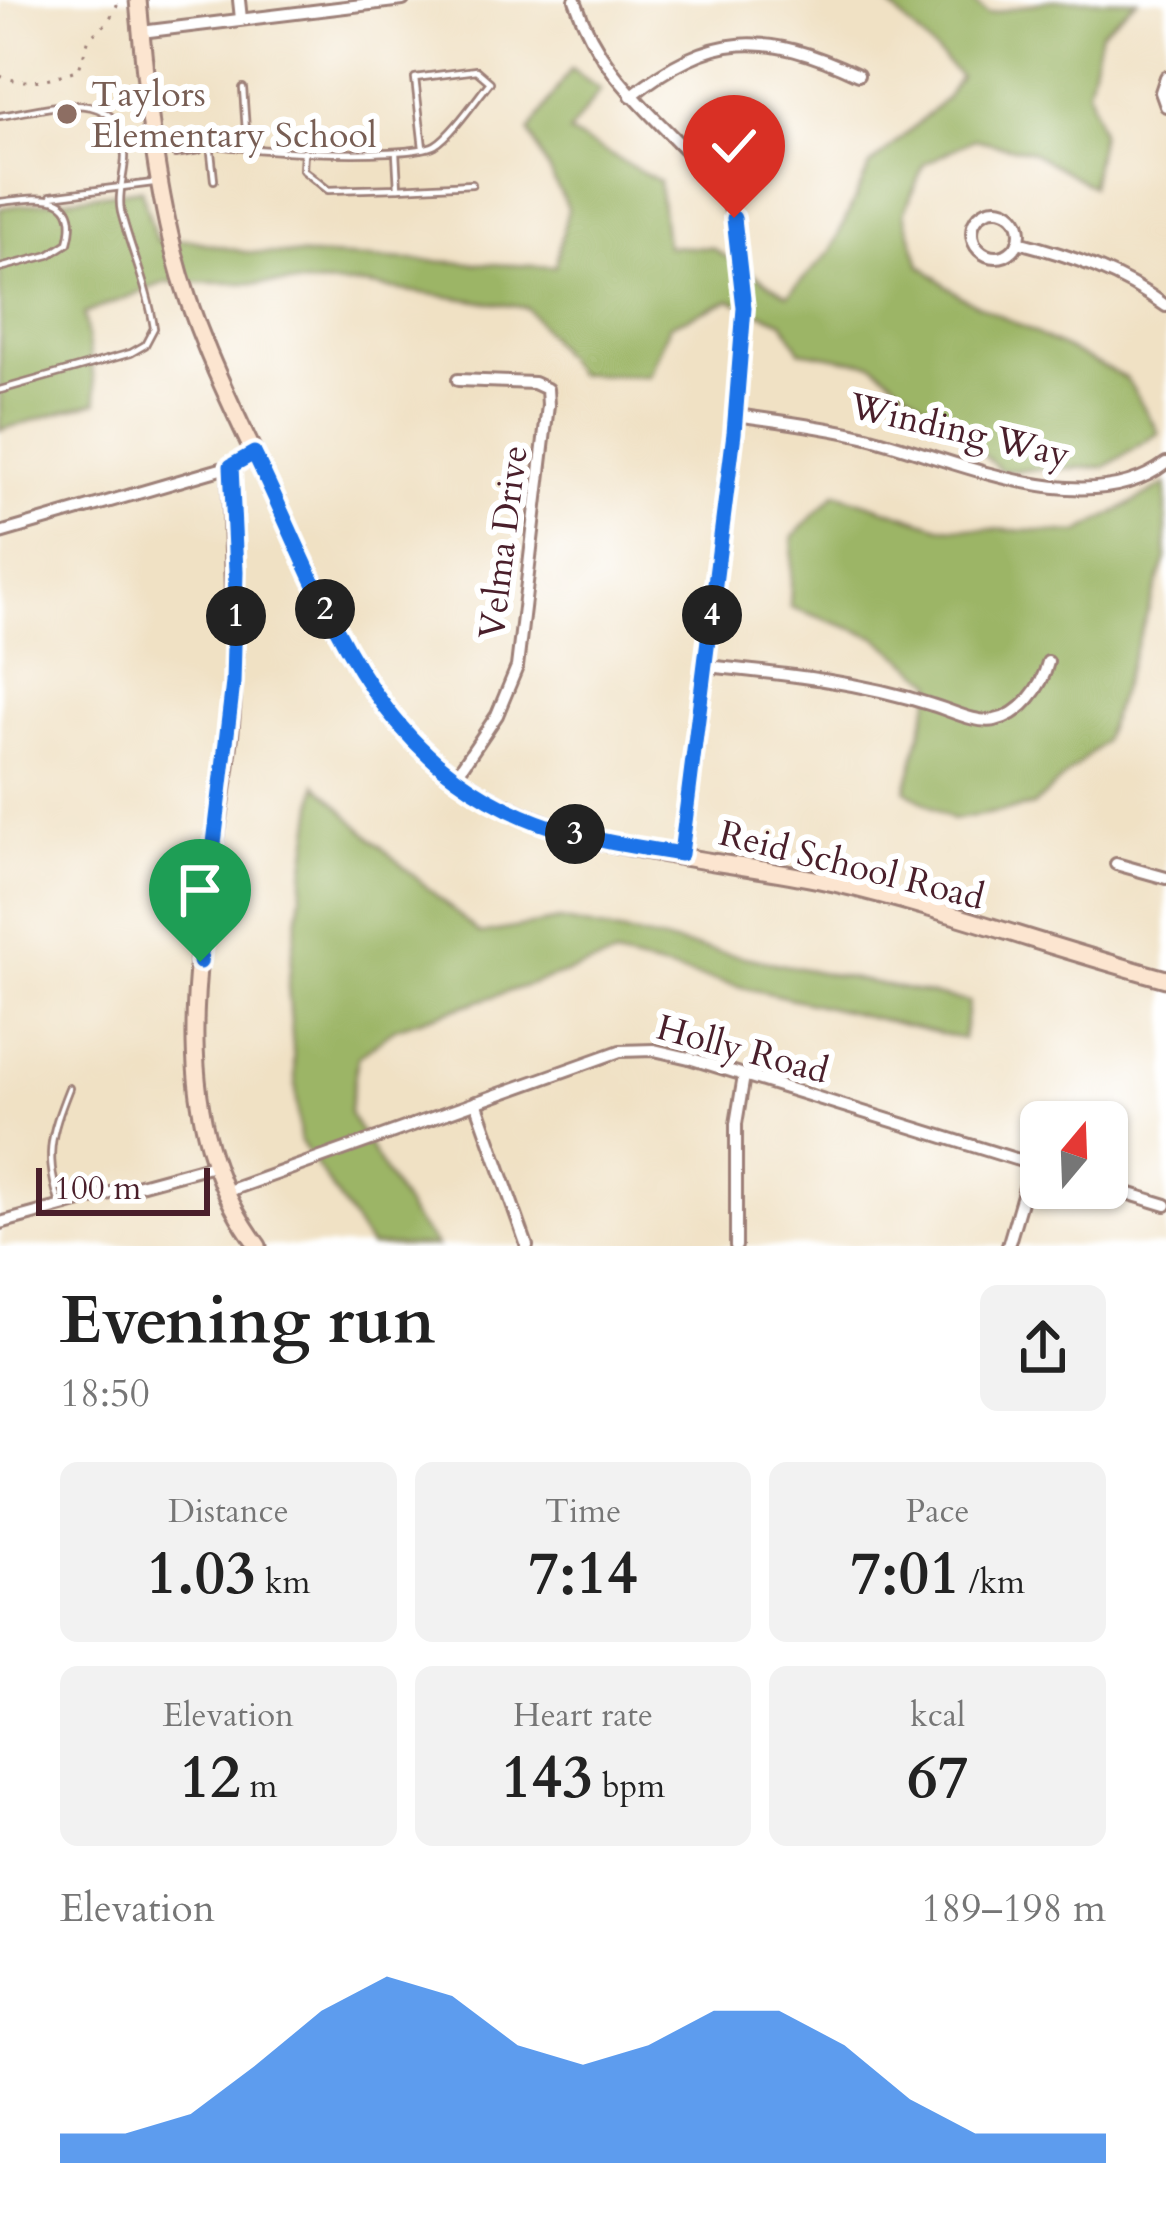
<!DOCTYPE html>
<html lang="en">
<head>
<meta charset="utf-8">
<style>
	:root { --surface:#fff; --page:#f2f2f2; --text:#222; --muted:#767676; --accent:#1a73e8 }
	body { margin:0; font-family:Cardo,serif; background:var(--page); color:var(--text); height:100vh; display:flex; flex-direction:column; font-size:45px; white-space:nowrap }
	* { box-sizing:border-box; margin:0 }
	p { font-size:39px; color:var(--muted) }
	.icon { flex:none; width:66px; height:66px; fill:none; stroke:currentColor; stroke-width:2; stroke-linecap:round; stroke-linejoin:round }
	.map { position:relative; height:1246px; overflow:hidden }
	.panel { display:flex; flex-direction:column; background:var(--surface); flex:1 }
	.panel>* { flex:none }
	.needle { width:78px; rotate:19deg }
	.buttons { position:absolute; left:1020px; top:1101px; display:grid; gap:24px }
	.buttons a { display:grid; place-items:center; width:108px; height:108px; border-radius:18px; background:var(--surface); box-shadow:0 3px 9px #0004; font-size:60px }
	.scale { position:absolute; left:36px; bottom:30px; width:174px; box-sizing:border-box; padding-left:12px; border:6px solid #4a1f2b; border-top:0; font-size:33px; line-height:42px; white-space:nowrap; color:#4a1f2b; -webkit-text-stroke:9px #fff; paint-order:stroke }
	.pin { position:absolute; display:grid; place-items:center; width:102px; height:102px; color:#fff; margin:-123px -51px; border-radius:50% 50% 50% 0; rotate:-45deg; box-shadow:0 0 12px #0007 }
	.pin .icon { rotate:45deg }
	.km { position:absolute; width:60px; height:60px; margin:-30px; border-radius:50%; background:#222; color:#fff; font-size:33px; line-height:60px; text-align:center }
	.round { display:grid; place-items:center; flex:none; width:126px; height:126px; border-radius:18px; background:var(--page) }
	.summary { display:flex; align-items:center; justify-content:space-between; height:204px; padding:0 60px }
	h1 { font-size:66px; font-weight:800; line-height:90px }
	.figures { display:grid; grid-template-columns:repeat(3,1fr); gap:18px; height:204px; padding:12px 60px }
	.figures div { display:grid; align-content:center; border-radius:18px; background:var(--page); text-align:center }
	.figures b { font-size:60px; font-weight:800 }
	.figures small { font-size:33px; font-weight:400 }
	.figures p { font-size:33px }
	.chart { height:336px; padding:24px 60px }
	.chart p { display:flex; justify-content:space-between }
	.chart svg { width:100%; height:216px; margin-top:12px; fill:var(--accent); opacity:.7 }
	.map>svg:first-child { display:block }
	.forest { fill:#9cb566; stroke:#736a48; stroke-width:3 }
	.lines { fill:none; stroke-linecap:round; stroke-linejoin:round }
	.lane-casing { stroke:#9d8078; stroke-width:10 }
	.street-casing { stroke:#9d8078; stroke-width:16 }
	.secondary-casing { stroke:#9d8078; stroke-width:21 }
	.path { stroke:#9d8078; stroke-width:3; stroke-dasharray:3 9; stroke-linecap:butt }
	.lane { stroke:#fff; stroke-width:4.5 }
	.street { stroke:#fff; stroke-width:10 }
	.secondary { stroke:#fce5d0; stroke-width:15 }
	.route-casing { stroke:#fff; stroke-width:24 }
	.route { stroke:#1a73e8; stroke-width:15 }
	.education-dot { fill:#8d6e63; stroke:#fff; stroke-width:4.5 }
	.labels { text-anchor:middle; stroke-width:12; stroke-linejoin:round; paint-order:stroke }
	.education-label { font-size:36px; fill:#785e54; stroke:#fff; text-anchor:start }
	.street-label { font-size:36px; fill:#4a1f2b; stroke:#fff }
</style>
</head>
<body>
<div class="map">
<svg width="1166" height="1246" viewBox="0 0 1166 1246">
	<rect width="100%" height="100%" fill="#fff"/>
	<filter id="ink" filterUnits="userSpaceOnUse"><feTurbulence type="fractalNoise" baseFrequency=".00833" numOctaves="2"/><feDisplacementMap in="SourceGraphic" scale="24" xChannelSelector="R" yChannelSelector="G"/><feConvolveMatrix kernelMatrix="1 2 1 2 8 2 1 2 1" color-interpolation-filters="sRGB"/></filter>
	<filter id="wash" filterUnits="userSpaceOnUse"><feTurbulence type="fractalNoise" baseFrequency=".004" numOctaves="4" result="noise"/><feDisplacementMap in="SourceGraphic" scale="48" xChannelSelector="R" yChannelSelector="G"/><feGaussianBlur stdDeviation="2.7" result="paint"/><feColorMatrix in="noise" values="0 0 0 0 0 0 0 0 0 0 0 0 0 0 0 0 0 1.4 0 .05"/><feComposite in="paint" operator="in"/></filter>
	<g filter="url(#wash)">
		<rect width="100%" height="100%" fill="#f0e1c4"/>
		<!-- forest -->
		<g class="forest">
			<path d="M873,0H970L988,14L1050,0H1137L1101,32L1088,90L1101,132L1091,186L1031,152L974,139L924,164L904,213L920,265L960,296L1126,378L1159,433L1105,467L1001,471L950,424L874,364L800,351L783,322L730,300L670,325L649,376L576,374L527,308L365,285L166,282L84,314L97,402L0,430V208L141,189L156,241L191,240L244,252L555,267L568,208L529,132L571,69L600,90L569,133L659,181L666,246L712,248L788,295L831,251L870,166L946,98L960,76L890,6Z"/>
			<path d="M1166,484V559L1103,742L1033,806L952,820L906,790L934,682L876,637L790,607L793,537L836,493L940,527L1078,533Z"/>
			<path d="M317,784L373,840L480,934L560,920L969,1002L963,1039L615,957L395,1028L358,1057L349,1113L413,1218L437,1246H370L300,1140L288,985Z"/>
		</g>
	</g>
	<g filter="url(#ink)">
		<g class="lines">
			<!-- lane casing -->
			<g class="lane-casing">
				<g id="lane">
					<path d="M243,88L247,145"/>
					<path d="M0,116C49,109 122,81 125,156C125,174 117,194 121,212C131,251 148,288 154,328L145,345L131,353L0,390"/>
					<path d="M210,143L214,180"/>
					<path d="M169,149L175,142L193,140C223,151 407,160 435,145C451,136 477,98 490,82L476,70L415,78L423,148"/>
					<path d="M159,150L169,149L175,154L199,150L201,144"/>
					<path d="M304,151L303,170L328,190L398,188L396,153"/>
					<path d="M398,188L472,184"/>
					<path d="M51,196L153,183"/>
					<path d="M0,202C36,198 83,187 68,243L49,255L0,268"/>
					<path d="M61,1207C44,1157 50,1136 69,1088"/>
				</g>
			</g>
			<!-- street casing -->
			<g class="street-casing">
				<g id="street">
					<path d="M239,0L241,19"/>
					<path d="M575,0C605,92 676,126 726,199C767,281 725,504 714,599C704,684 696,770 681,854"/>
					<path d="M141,32L403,0"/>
					<path d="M1166,77L1161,92L1166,106"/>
					<path d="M631,96C713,31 764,31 858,75"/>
					<circle cx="996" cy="233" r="24"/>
					<path d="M1018,242C1072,256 1121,273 1166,306"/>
					<path d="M736,415C778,421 821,426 863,436C950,457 1086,525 1166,463"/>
					<path d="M0,533L231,466"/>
					<path d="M706,666C783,674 858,681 932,705C950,710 976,724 995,720C1021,715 1042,687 1048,662"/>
					<path d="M456,776L497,715L517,667L548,405L547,389L534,383L458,380"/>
					<path d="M1116,864L1166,878"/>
					<path d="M476,1102L527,1246"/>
					<path d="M1107,1187L1166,1205"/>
					<path d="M228,1191L620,1051L654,1050L689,1058L1041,1167"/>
					<path d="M0,1223L217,1164"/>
					<path d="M736,1246V1124L744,1076"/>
					<path d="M1008,1246L1032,1164"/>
				</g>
			</g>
			<!-- secondary casing -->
			<g class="secondary-casing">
				<g id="secondary">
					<path d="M138,0C146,85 153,169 174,252C195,335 234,410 270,487C329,611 368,736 499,804C598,855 725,859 834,883C946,909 1055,949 1166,979"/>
					<path d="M254,453L231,466C231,555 238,641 230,731C214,898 146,1097 258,1246"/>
				</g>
			</g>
			<!-- path -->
			<path class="path" d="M0,76C28,87 52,78 79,69L89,38L107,23L117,6L114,0"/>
			<!-- lane -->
			<use href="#lane" class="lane"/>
			<!-- street -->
			<use href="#street" class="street"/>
			<!-- secondary -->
			<use href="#secondary" class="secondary"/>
		</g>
	</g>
	<g class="lines" filter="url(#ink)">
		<!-- route casing -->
		<g class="route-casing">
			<path id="route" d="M200,962L233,683L236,571L231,466L254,453C330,608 370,767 554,828C595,841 638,847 681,854L734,433L744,308L734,218"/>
		</g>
		<!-- route -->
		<use href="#route" class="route"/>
	</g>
	<!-- markers -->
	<circle class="education-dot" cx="67" cy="114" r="12"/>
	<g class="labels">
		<!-- education labels -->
		<g class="education-label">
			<text x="91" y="106">Taylors<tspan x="91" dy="41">Elementary School</tspan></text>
		</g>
		<!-- street labels -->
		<g class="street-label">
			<text transform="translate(960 429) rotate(13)" y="13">Winding Way</text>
			<text transform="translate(502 542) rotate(-83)" y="13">Velma Drive</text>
			<text transform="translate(852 864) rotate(14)" y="13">Reid School Road</text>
			<text transform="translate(743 1048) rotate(15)" y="13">Holly Road</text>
		</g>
	</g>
</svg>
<div class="buttons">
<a><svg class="needle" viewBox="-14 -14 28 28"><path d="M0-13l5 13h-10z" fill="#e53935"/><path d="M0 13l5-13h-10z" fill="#767676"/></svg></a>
</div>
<div class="scale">100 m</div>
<div class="pin" style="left:200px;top:962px;background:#1e9e55"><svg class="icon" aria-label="arrive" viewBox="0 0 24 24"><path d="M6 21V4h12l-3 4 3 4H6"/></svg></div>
<div class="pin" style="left:734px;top:218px;background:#d93025"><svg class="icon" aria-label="check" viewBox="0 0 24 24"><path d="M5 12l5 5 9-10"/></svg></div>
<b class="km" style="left:236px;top:616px">1</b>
<b class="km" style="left:325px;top:609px">2</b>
<b class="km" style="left:575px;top:834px">3</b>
<b class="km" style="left:712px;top:615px">4</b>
</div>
<section class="panel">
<div class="summary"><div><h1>Evening run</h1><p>18:50</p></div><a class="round"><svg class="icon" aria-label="share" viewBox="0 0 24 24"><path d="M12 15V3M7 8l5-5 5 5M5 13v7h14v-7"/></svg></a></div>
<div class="figures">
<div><p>Distance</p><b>1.03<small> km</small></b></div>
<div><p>Time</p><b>7:14</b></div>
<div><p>Pace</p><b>7:01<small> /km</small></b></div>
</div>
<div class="figures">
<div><p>Elevation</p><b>12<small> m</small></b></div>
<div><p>Heart rate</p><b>143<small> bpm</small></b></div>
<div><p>kcal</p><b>67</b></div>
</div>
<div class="chart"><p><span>Elevation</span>189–198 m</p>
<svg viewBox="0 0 160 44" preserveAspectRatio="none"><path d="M0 44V38L10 38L20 34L30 24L40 13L50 6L60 10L70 20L80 24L90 20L100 13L110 13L120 20L130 31L140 38L150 38L160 38V44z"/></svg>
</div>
</section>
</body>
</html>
